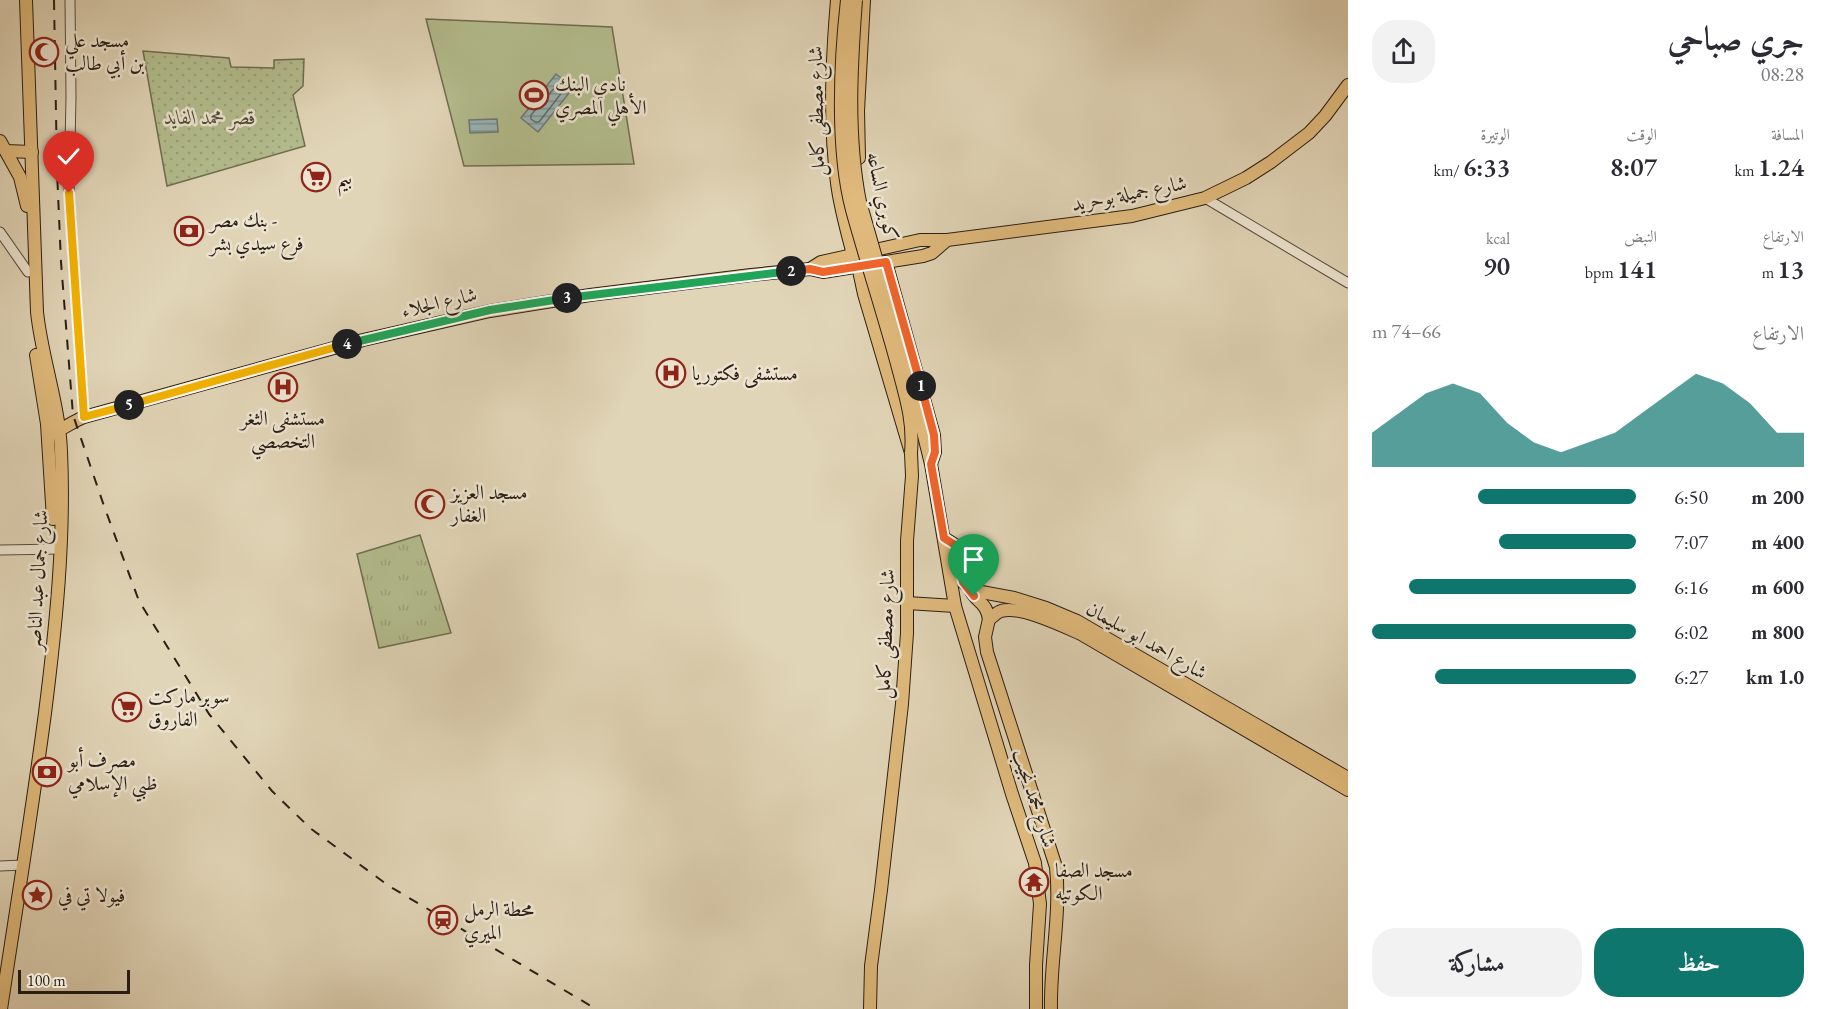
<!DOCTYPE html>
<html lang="ar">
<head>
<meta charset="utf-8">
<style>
	:root { --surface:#fff; --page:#f2f2f3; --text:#2b2b33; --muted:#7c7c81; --accent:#0f766e }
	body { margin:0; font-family:"EB Garamond",Amiri,serif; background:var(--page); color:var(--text); direction:rtl; height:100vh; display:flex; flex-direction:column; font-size:22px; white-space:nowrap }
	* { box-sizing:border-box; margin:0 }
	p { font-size:20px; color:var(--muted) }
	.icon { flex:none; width:33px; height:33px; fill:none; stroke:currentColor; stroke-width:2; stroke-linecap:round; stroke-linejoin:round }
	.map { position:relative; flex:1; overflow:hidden; direction:ltr }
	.sheet { display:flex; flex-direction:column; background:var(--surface); width:480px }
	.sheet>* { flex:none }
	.scale { position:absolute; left:18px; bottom:15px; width:112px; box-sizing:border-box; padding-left:6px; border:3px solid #2a1e15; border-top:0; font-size:16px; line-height:21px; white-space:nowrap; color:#2a1e15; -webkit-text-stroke:4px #ece4d0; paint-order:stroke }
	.pin { position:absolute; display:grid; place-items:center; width:51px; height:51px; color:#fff; margin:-62px -26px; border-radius:50% 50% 50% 0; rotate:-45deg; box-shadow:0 0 6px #0007 }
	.pin .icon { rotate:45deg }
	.km { position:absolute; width:30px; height:30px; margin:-15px; border-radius:50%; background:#222; color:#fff; font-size:16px; line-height:30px; text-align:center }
	.round { display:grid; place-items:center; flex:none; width:63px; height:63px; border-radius:24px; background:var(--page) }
	.head { display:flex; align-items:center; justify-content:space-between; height:102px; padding:0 24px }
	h1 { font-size:33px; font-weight:600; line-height:45px }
	.stats { display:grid; grid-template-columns:repeat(3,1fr); gap:9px; height:102px; padding:6px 24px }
	.stats div { display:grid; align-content:center }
	.stats b { font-size:26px; font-weight:600 }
	.stats small { font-size:16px; font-weight:400 }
	.stats p { font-size:16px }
	.chart { height:168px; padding:12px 24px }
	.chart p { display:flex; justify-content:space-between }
	.chart svg { width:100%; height:108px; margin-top:6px; fill:var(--accent); opacity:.7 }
	.button { display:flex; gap:12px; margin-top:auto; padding:12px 24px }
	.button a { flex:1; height:69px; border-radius:24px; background:var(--accent); color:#fff; font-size:24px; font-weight:600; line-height:69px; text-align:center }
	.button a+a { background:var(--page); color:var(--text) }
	ul { padding:0 24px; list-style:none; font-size:20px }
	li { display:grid; grid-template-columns:96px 72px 1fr; align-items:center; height:45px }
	li i { height:15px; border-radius:8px; background:var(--accent) }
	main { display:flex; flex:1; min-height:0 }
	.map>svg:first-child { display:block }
	.grass { fill:url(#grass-tufts); stroke:#6e6e52; stroke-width:1.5 }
	.park { fill:#b3bd8e; stroke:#6e6e52; stroke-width:1.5 }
	.garden { fill:url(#garden-dots); stroke:#6e6e52; stroke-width:1.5 }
	.water { fill:url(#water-rules); stroke:#6c7977; stroke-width:1.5 }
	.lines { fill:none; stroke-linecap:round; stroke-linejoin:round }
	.shore { stroke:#616a67; stroke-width:1.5 }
	.minor-casing { stroke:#584c3e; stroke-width:11 }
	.major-casing { stroke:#2a1e15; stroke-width:14 }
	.minor { stroke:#ece4d0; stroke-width:9 }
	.major { stroke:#e0ba7c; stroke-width:12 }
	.rail { stroke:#2a1e15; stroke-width:2; stroke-dasharray:10 10; stroke-linecap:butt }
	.major-bridge-casing { stroke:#2a1e15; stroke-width:14; stroke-linecap:butt }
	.major-bridge { stroke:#e0ba7c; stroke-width:12 }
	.split-1-casing { stroke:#fff; stroke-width:12 }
	.split-2-casing { stroke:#fff; stroke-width:12 }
	.split-3-casing { stroke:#fff; stroke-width:12 }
	.split-4-casing { stroke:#fff; stroke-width:12 }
	.split-5-casing { stroke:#fff; stroke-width:12 }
	.split-6-casing { stroke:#fff; stroke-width:12 }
	.split-1 { stroke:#f0652b; stroke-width:8 }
	.split-2 { stroke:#f0652b; stroke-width:8 }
	.split-3 { stroke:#22a559; stroke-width:8 }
	.split-4 { stroke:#22a559; stroke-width:8 }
	.split-5 { stroke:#f5b400; stroke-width:8 }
	.split-6 { stroke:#f5b400; stroke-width:8 }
	.labels { text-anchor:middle; stroke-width:5; stroke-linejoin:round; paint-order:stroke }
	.poi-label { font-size:20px; fill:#2a1e15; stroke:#ece4d0; text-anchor:start }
	.street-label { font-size:20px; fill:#2a1e15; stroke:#ece4d0 }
	.park-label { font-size:20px; font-style:italic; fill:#534e39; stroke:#ece4d0 }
</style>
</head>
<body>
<main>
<section class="sheet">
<div class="head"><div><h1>جري صباحي</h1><p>08:28</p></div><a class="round"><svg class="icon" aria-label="share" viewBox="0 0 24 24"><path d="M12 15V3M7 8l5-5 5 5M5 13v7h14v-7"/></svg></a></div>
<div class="stats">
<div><p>المسافة</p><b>1.24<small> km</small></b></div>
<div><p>الوقت</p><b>8:07</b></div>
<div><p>الوتيرة</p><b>6:33<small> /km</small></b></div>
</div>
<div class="stats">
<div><p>الارتفاع</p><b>13<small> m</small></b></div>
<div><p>النبض</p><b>141<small> bpm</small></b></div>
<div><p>kcal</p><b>90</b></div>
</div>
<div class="chart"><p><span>الارتفاع</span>66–74 m</p>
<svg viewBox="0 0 160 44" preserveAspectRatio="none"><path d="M0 44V30L10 22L20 14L30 10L40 14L50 26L60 34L70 38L80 34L90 30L100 22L110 14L120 6L130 10L140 18L150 30L160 30V44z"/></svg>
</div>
<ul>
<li><b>200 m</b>6:50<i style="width:60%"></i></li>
<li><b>400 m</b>7:07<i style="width:52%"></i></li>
<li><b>600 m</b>6:16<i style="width:86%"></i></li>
<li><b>800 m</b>6:02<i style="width:100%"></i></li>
<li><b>1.0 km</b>6:27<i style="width:76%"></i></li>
</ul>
<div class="button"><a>حفظ</a><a>مشاركة</a></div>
</section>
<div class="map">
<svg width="1348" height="1009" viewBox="0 0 1348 1009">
	<defs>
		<pattern id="grass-tufts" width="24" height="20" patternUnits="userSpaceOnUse" patternTransform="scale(1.5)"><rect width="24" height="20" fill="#b3bd8e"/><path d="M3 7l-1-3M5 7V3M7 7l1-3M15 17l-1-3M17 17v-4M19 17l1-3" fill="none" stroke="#9aa27a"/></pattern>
		<pattern id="garden-dots" width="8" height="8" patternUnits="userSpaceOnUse" patternTransform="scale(1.5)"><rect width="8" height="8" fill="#b3bd8e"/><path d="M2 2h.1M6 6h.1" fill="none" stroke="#9aa27a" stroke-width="1.8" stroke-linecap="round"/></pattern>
		<pattern id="water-rules" width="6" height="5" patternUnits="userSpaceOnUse" patternTransform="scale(1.5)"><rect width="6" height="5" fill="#98b6b9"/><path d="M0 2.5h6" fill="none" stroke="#7c9395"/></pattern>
	</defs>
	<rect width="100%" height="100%" fill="#e1d5b7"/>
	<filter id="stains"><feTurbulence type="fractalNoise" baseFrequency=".00333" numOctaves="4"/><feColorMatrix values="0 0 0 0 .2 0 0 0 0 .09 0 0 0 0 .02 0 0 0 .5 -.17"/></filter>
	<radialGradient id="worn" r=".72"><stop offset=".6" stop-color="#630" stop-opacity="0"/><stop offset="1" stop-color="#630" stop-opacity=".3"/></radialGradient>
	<!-- grass -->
	<path class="grass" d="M420,535L451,633L379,648L357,554Z"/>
	<!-- park -->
	<path class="park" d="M426,19L612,27L634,164L464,166Z"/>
	<!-- garden -->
	<path class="garden" d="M143,51L229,58L231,67L274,68V60L304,59L303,86L293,95L305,146L167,186Z"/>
	<!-- water -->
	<g class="water">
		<path d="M556,74L573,88L538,132L521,118Z"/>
		<path d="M497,119L498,132L470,133L469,120Z"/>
	</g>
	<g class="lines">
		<!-- shore -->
		<path class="shore" d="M558,84L563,88V91L539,122H535L531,119V115Z"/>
		<!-- minor casing -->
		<g class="minor-casing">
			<g id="minor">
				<path d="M70,0L71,97L69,193L84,417"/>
				<path d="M1205,198L1348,283"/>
				<path d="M0,232L28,272"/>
				<path d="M0,550L61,549"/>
				<path d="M0,866L23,865"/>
			</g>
		</g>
		<!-- major casing -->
		<g class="major-casing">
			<g id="major">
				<path d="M837,0C832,60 829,123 837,183C840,207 847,231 853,255"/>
				<path d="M0,141L20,177L27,206"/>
				<path d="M6,151L32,152"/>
				<path d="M859,158L858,111L864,0"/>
				<path d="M886,262L934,435L935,452L931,464L955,606L1012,794L1035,863L1040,904L1036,965V1009"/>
				<path d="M858,266L864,294L911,453L912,476L907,541V633L902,704L881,890L871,966L870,1009"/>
				<path d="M810,269L821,262L920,240H947L1132,216L1205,198L1246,178L1271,162L1309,133L1325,116L1348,85"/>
				<path d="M36,355L47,424L53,519"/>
				<path d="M48,434C62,431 71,422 84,417L363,340L490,311L590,295L751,275L810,269L823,272L923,256L932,253L947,240"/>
				<path d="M944,538L955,545L963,582L969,587L976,591L1014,598L1046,608L1077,621L1348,778"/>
				<path d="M970,589C976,603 986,601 989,619"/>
				<path d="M907,603L955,606"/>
				<path d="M989,619C993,617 997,612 1001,611C1020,605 1063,626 1081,634L1348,790"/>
				<path d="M989,619L985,637L987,652L1056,867C1061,915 1050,961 1051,1009"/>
				<path d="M1,1009C16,910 32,812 45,713C56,626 65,538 61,451C59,404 42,359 37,312L26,0"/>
			</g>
		</g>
		<!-- minor -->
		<use href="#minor" class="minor"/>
		<!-- major -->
		<use href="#major" class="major"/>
		<!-- rail -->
		<path class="rail" d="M54,0L57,171L61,262L73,415L104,506L139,601L209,714L272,791L310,828L389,886L596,1009"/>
		<!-- major-bridge casing -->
		<g class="major-bridge-casing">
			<g id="major-bridge">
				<path d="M847,0C840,62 836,150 852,210C866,261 883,312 897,364C905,395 914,420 911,453"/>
				<path d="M856,0C851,67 847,136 860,202L907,366L931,464"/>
			</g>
		</g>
		<!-- major-bridge -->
		<use href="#major-bridge" class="major-bridge"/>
	</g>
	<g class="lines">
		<!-- split-1 casing -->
		<g class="split-1-casing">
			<path id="split-1" d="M921,386L934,435L935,452L931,464L944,538L955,545L963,582L974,596"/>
		</g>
		<!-- split-2 casing -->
		<g class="split-2-casing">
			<path id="split-2" d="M791,271L810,269L823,272L886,262L921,386"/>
		</g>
		<!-- split-3 casing -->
		<g class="split-3-casing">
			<path id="split-3" d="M567,298L791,271"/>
		</g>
		<!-- split-4 casing -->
		<g class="split-4-casing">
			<path id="split-4" d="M347,344L490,310L567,298"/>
		</g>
		<!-- split-5 casing -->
		<g class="split-5-casing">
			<path id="split-5" d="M129,405L347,344"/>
		</g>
		<!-- split-6 casing -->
		<g class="split-6-casing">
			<path id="split-6" d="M69,193L84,417L129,405"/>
		</g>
		<!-- split-1 -->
		<use href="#split-1" class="split-1"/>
		<!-- split-2 -->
		<use href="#split-2" class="split-2"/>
		<!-- split-3 -->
		<use href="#split-3" class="split-3"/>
		<!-- split-4 -->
		<use href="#split-4" class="split-4"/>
		<!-- split-5 -->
		<use href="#split-5" class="split-5"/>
		<!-- split-6 -->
		<use href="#split-6" class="split-6"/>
	</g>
	<!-- icons -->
	<defs>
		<g id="mosque-ring" transform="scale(1.5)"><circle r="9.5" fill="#ece4d0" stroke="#8f2418" stroke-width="1.5"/><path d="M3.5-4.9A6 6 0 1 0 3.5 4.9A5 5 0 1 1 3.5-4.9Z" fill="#8f2418"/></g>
		<g id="stadium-ring" transform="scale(1.5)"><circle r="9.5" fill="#ece4d0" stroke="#8f2418" stroke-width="1.5"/><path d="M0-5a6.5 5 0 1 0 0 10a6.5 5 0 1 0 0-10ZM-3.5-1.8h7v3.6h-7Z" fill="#8f2418"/></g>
		<g id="supermarket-ring" transform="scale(1.5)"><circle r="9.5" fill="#ece4d0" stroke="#8f2418" stroke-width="1.5"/><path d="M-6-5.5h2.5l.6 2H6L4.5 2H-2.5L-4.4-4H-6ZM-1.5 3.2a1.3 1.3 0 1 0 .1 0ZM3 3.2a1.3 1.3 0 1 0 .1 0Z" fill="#8f2418"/></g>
		<g id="bank-ring" transform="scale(1.5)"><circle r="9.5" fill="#ece4d0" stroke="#8f2418" stroke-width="1.5"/><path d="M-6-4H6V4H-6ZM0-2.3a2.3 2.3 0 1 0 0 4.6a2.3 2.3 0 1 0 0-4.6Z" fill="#8f2418"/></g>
		<g id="hospital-ring" transform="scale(1.5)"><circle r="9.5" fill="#ece4d0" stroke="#8f2418" stroke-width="1.5"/><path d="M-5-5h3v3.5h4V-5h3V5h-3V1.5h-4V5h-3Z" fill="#8f2418"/></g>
		<g id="temple-ring" transform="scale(1.5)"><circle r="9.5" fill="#ece4d0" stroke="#8f2418" stroke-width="1.5"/><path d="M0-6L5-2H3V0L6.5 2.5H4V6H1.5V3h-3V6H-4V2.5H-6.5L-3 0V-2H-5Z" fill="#8f2418"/></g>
		<g id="sight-ring" transform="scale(1.5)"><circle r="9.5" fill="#ece4d0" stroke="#8f2418" stroke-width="1.5"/><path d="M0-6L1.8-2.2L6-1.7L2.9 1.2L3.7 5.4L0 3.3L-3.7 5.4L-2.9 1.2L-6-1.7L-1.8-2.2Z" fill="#8f2418"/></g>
		<g id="station-ring" transform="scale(1.5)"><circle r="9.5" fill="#ece4d0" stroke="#8f2418" stroke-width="1.5"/><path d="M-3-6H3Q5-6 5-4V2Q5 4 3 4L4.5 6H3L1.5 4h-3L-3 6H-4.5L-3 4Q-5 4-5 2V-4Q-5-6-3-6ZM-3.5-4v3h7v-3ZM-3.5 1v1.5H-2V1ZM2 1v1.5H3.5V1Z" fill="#8f2418"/></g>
	</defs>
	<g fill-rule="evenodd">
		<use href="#mosque-ring" x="44" y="52"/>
		<use href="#stadium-ring" x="534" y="95"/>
		<use href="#supermarket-ring" x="316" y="177"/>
		<use href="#bank-ring" x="189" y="231"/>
		<use href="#hospital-ring" x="671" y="373"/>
		<use href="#hospital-ring" x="283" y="387"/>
		<use href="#mosque-ring" x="430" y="504"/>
		<use href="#supermarket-ring" x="127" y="707"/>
		<use href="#bank-ring" x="47" y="772"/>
		<use href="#temple-ring" x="1034" y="882"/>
		<use href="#sight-ring" x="37" y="895"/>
		<use href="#station-ring" x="443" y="920"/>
	</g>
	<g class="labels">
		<!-- poi labels -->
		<g class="poi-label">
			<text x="65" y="47">مسجد علي<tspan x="65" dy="23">بن أبي طالب</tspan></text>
			<text x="555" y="91">نادي البنك<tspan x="555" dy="23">الأهلي المصري</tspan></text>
			<text x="337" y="184">بيم</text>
			<text x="210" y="227">بنك مصر -<tspan x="210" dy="23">فرع سيدي بشر</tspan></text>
			<text x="692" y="380">مستشفى فكتوريا</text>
			<text x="283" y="425" text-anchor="middle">مستشفى الثغر<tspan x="283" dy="23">التخصصي</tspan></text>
			<text x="451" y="499">مسجد العزيز<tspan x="451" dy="23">الغفار</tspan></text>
			<text x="148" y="703">سوبر ماركت<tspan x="148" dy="23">الفاروق</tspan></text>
			<text x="68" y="767">مصرف أبو<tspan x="68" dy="23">ظبي الإسلامي</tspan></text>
			<text x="1055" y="877">مسجد الصفا<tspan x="1055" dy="23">الكوتيه</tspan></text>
			<text x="58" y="902">فيولا تي في</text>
			<text x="464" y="916">محطة الرمل<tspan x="464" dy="23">الميري</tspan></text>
		</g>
		<!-- street labels -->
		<g class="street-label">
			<text transform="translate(816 111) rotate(-91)" y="7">شارع مصطفى كامل</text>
			<text transform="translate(1129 193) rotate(-11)" y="7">شارع جميلة بوحريد</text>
			<text transform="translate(883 196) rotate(78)" y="7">كوبري الساعه</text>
			<text transform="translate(439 302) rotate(-13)" y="7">شارع الجلاء</text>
			<text transform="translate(37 580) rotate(-87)" y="7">شارع جمال عبد الناصر</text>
			<text transform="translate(885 634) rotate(-88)" y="7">شارع مصطفى كامل</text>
			<text transform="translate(1147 640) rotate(30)" y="7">شارع احمد ابو سليمان</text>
			<text transform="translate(1035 798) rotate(72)" y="7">شارع محمد نجيب</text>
		</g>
		<!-- park labels -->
		<g class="park-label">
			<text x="210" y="124">قصر محمد الفايد</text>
		</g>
	</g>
	<rect width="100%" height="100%" filter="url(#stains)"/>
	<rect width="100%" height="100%" fill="url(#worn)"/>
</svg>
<div class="scale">100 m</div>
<div class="pin" style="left:974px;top:596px;background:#1e9e55"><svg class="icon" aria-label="arrive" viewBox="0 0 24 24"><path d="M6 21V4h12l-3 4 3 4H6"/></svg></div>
<div class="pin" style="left:69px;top:193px;background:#d93025"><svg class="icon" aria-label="check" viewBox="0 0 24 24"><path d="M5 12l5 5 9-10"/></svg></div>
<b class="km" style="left:921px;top:386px">1</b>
<b class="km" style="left:791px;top:271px">2</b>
<b class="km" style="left:567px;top:298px">3</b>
<b class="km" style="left:347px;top:344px">4</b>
<b class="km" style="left:129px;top:405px">5</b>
</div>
</main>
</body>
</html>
